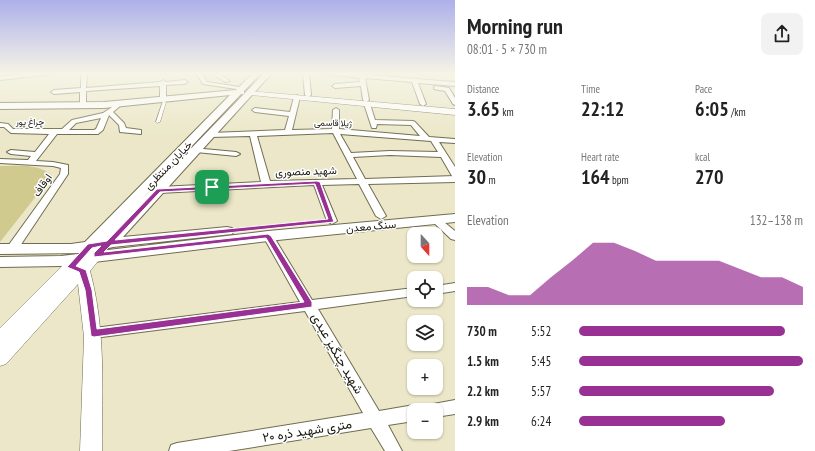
<!DOCTYPE html>
<html lang="en">
<head>
<meta charset="utf-8">
<style>
	:root { --surface:#fff; --page:#f2f2f2; --text:#222; --muted:#767676; --accent:#993194 }
	body { margin:0; font-family:"PT Sans Narrow",Vazirmatn,sans-serif; background:var(--page); color:var(--text); height:100vh; display:flex; flex-direction:column; font-size:15px; white-space:nowrap }
	* { box-sizing:border-box; margin:0 }
	p { font-size:13px; color:var(--muted) }
	.icon { flex:none; width:22px; height:22px; fill:none; stroke:currentColor; stroke-width:2; stroke-linecap:round; stroke-linejoin:round }
	.map { position:relative; flex:1; overflow:hidden }
	.sheet { display:flex; flex-direction:column; background:var(--surface); width:360px }
	.sheet>* { flex:none }
	.needle { width:26px; rotate:159deg }
	.controls { position:absolute; left:407px; top:227px; display:grid; gap:8px }
	.controls a { display:grid; place-items:center; width:36px; height:36px; border-radius:8px; background:var(--surface); box-shadow:0 1px 3px #0004; font-size:20px }
	.pin { position:absolute; display:grid; place-items:center; width:34px; height:34px; color:#fff; margin:-17px; border-radius:8px; box-shadow:0 2px 6px #0006 }
	.round { display:grid; place-items:center; flex:none; width:42px; height:42px; border-radius:8px; background:var(--page) }
	.summary { display:flex; align-items:center; justify-content:space-between; height:68px; padding:0 12px }
	h1 { font-size:22px; font-weight:800; line-height:30px }
	.metrics { display:grid; grid-template-columns:repeat(3,1fr); gap:6px; height:68px; padding:4px 12px }
	.metrics div { display:grid; align-content:center }
	.metrics b { font-size:20px; font-weight:800 }
	.metrics small { font-size:11px; font-weight:400 }
	.metrics p { font-size:11px }
	.chart { height:112px; padding:8px 12px }
	.chart p { display:flex; justify-content:space-between }
	.chart svg { width:100%; height:72px; margin-top:4px; fill:var(--accent); opacity:.7 }
	ul { padding:0 12px; list-style:none; font-size:13px }
	li { display:grid; grid-template-columns:64px 48px 1fr; align-items:center; height:30px }
	li i { height:10px; border-radius:5px; background:var(--accent) }
	main { display:flex; flex:1; min-height:0 }
	.map>svg:first-child { display:block }
	.green { fill:#d1ca8f }
	.lines { fill:none; stroke-linecap:round; stroke-linejoin:round }
	.service-casing { stroke:#706c51; stroke-width:1 }
	.minor-casing { stroke:#706c51; stroke-width:2 }
	.tertiary-casing { stroke:#706c51; stroke-width:1 }
	.secondary-casing { stroke:#706c51; stroke-width:2 }
	.service { fill:#fff; fill-rule:evenodd }
	.minor { fill:#fff; fill-rule:evenodd }
	.tertiary { fill:#fff; fill-rule:evenodd }
	.secondary { fill:#fff; fill-rule:evenodd }
	.route { fill:#993194; stroke:#fff; fill-rule:evenodd }
	.labels { text-anchor:middle; stroke-width:3; stroke-linejoin:round; paint-order:stroke }
	.far-street-label { font-size:9px; fill:#18170c; stroke:#fff }
	.street-label { font-size:11px; fill:#18170c; stroke:#fff }
	.near-street-label { font-size:13px; fill:#18170c; stroke:#fff }
</style>
</head>
<body>
<main>
<div class="map">
<svg width="455" height="451" viewBox="0 0 455 451">
	<rect width="100%" height="100%" fill="#ebe7c8"/>
	<!-- green -->
	<path class="green" d="M0,166C16,166 41,163 52,176L0,242Z"/>
	<g class="lines">
		<!-- service casing -->
		<g class="service-casing">
			<path id="service" d="M163,101L166,102L160,122L157,123L156,122Z"/>
		</g>
		<!-- minor casing -->
		<g class="minor-casing">
			<g id="minor">
				<path d="M38,73H60L0,80V76Z"/>
				<path d="M81,73H87L86,88L160,82L163,80L166,82L185,80L188,82L185,84L166,85V100L163,102L160,100V86L86,91V106L83,108L80,106V92L54,94L51,92L54,90L81,88Z"/>
				<path d="M196,73H202L207,82L246,88L243,90L203,84Z"/>
				<path d="M211,73H218L230,81L225,82Z"/>
				<path d="M303,73H309L311,95L308,97L305,95Z"/>
				<path d="M319,73C365,73 410,79 455,82V86L418,83L426,104L423,106L420,104L412,82L365,78L369,100L366,102L363,100L361,86L335,88L332,86L335,84L360,82L359,78Z"/>
				<path d="M436,86L449,88L455,98V105L453,104L445,91L434,89V87Z"/>
				<path d="M297,95L300,97L292,130L332,129L333,110L336,108L339,110V129L420,136L411,125L377,124L376,128H372L364,104L367,102L370,104L375,120L413,121L415,122L429,137L455,139V143L439,142L455,167V182L368,184L386,216L381,219L376,216L359,184L322,185L337,221L332,224L327,221L314,185L159,193L155,190L159,187L261,182L250,136L210,137L206,135L210,133L285,130L289,116L255,112L252,110L255,108L290,112L294,97ZM333,133L357,179L270,181L257,136ZM340,134L431,141L438,152L390,151L351,153ZM390,155L441,157L452,176H455L365,179L353,157Z"/>
				<path d="M117,104L120,106L113,112L124,123L126,128L141,130V134L120,132L119,125L109,115L103,130L98,134H57L36,161L53,162L68,165V174L16,252H8L7,249L8,246L60,174L61,168L53,166L0,163V159L28,160L31,156L11,154L7,152L11,150L35,152L49,134L11,133L4,127H0V123L8,124L13,129H62L72,120L103,113ZM101,118L96,129L94,130H69L76,123Z"/>
				<path d="M193,148L236,152L240,154L236,156L196,152L192,150Z"/>
				<path d="M436,217L439,218L455,231V240L451,239L433,222L431,220Z"/>
				<path d="M268,233L272,234L312,300L414,288V296L318,309L379,411L414,405L420,408L421,410H414V421L388,425L402,451H385L371,428L229,451H169L171,445L177,443L363,413L305,311L94,338L89,337L87,333L89,329L94,328L300,302L263,236Z"/>
				<path d="M455,283V291L436,294V286Z"/>
				<path d="M455,400V414L436,417V410H426L428,405Z"/>
			</g>
		</g>
		<!-- tertiary casing -->
		<g class="tertiary-casing">
			<g id="tertiary">
				<path d="M248,91L455,109V115L251,95H248Z"/>
				<path d="M96,250L101,252L103,255L90,271C106,330 102,390 102,451H80L84,337L78,284L6,364L0,366V328L65,263L76,257L82,261L91,252Z"/>
			</g>
		</g>
		<!-- secondary casing -->
		<g class="secondary-casing">
			<path id="secondary" d="M253,73H261L244,91V94L264,73H272L123,237L227,227L232,228L234,231L232,234L113,247L91,252L268,231L455,214V222L268,241L61,266L0,267V257L61,256L87,253L0,254V244H71L85,242L230,95L104,108L0,109V103L104,102L236,90ZM241,94H244L140,201Z"/>
		</g>
		<!-- service -->
		<use href="#service" class="service"/>
		<!-- minor -->
		<use href="#minor" class="minor"/>
		<!-- tertiary -->
		<use href="#tertiary" class="tertiary"/>
		<!-- secondary -->
		<use href="#secondary" class="secondary"/>
	</g>
	<!-- sky -->
	<linearGradient id="sky" x2="0" y2="1"><stop stop-color="#adb0ea"/><stop offset="0.54" stop-color="#f6f4e6"/><stop offset="1" stop-color="#f6f4e6" stop-opacity="0"/></linearGradient>
	<rect width="455" height="136" fill="url(#sky)"/>
	<!-- route -->
	<path class="route" d="M317,181L320,182L334,222L111,245L104,252L268,234L271,236L312,302V307L94,337L91,336L85,290L79,272L67,267L88,244L107,241L157,189ZM315,184L328,219L115,240L160,192ZM266,238L304,302L97,329L92,290L86,270L76,266L92,248L101,246L94,253V257Z"/>
	<g class="labels">
		<!-- far-street labels -->
		<g class="far-street-label">
			<text x="30" y="125">چراغ پور</text>
			<text transform="translate(333 123) rotate(1)" y="3">ژیلا قاسمی</text>
		</g>
		<!-- street labels -->
		<g class="street-label">
			<text transform="translate(168 165) rotate(-46)" y="4">خیابان منتظری</text>
			<text transform="translate(306 171) rotate(-2)" y="4">شهید منصوری</text>
			<text transform="translate(42 185) rotate(-55)" y="4">اوقاف</text>
			<text transform="translate(371 226) rotate(-5)" y="4">سنگ معدن</text>
		</g>
		<!-- near-street labels -->
		<g class="near-street-label">
			<text transform="translate(338 353) rotate(60)" y="5">شهید چنگیز عبدی</text>
			<text transform="translate(307 430) rotate(-9)" y="5">۲۰ متری شهید ذره</text>
		</g>
	</g>
</svg>
<div class="controls">
<a><svg class="needle" viewBox="-14 -14 28 28"><path d="M0-13l5 13h-10z" fill="#e53935"/><path d="M0 13l5-13h-10z" fill="#767676"/></svg></a>
<a><svg class="icon" aria-label="locate" viewBox="0 0 24 24"><circle cx="12" cy="12" r="6"/><path d="M12 2v4M12 18v4M2 12h4M18 12h4"/></svg></a>
<a><svg class="icon" aria-label="layers" viewBox="0 0 24 24"><path d="M12 4l9 5-9 5-9-5zM3 14l9 5 9-5"/></svg></a>
<a>+</a>
<a>−</a>
</div>
<div class="pin" style="left:212px;top:187px;background:#1e9e55"><svg class="icon" aria-label="arrive" viewBox="0 0 24 24"><path d="M6 21V4h12l-3 4 3 4H6"/></svg></div>
</div>
<section class="sheet">
<div class="summary"><div><h1>Morning run</h1><p>08:01 · 5 × 730 m</p></div><a class="round"><svg class="icon" aria-label="share" viewBox="0 0 24 24"><path d="M12 15V3M7 8l5-5 5 5M5 13v7h14v-7"/></svg></a></div>
<div class="metrics">
<div><p>Distance</p><b>3.65<small> km</small></b></div>
<div><p>Time</p><b>22:12</b></div>
<div><p>Pace</p><b>6:05<small> /km</small></b></div>
</div>
<div class="metrics">
<div><p>Elevation</p><b>30<small> m</small></b></div>
<div><p>Heart rate</p><b>164<small> bpm</small></b></div>
<div><p>kcal</p><b>270</b></div>
</div>
<div class="chart"><p><span>Elevation</span>132–138 m</p>
<svg viewBox="0 0 160 44" preserveAspectRatio="none"><path d="M0 44V33L10 33L20 38L30 38L40 27L50 17L60 6L70 6L80 11L90 17L100 17L110 17L120 17L130 22L140 27L150 27L160 33V44z"/></svg>
</div>
<ul>
<li><b>730 m</b>5:52<i style="width:92%"></i></li>
<li><b>1.5 km</b>5:45<i style="width:100%"></i></li>
<li><b>2.2 km</b>5:57<i style="width:87%"></i></li>
<li><b>2.9 km</b>6:24<i style="width:65%"></i></li>
</ul>
</section>
</main>
</body>
</html>
